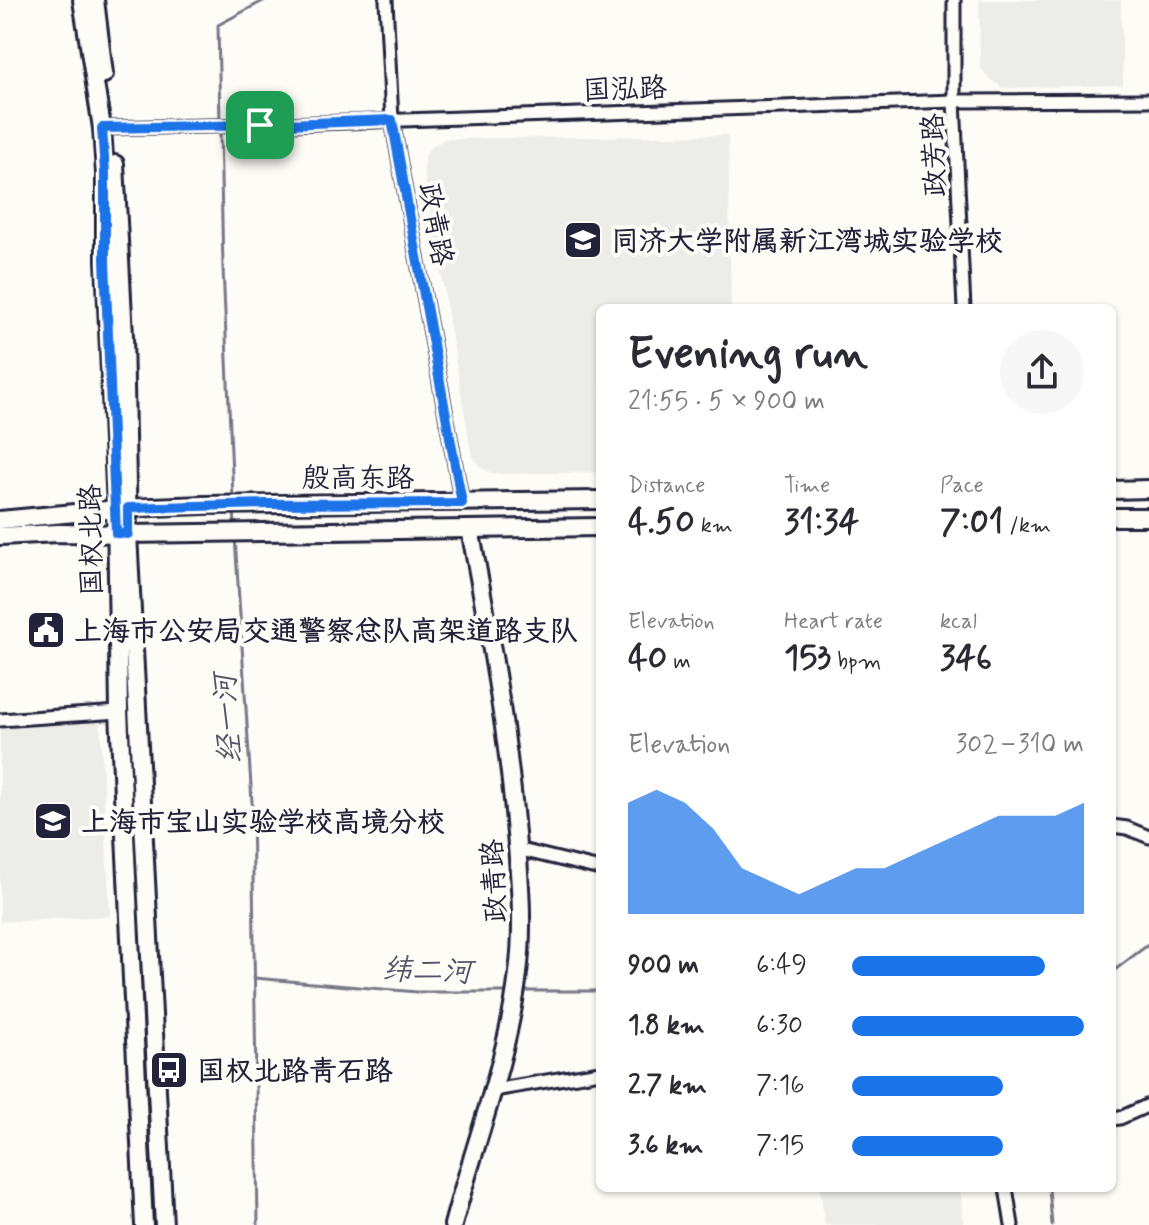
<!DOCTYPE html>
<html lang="en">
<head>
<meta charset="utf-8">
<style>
	:root { --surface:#fff; --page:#f7f7f7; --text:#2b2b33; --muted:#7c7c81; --accent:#1a73e8 }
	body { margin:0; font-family:Mynerve,"LXGW WenKai TC",sans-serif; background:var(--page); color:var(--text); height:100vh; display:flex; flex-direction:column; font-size:30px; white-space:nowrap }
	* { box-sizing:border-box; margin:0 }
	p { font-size:26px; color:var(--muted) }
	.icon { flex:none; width:44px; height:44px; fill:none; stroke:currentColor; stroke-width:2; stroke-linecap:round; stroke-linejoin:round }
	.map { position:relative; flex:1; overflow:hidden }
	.sheet { position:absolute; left:596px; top:304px; width:520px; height:888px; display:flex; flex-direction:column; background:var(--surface); border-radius:12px; box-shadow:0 2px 6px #0004 }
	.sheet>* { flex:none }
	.pin { position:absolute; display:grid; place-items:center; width:68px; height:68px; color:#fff; margin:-34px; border-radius:16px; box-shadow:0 4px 12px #0006 }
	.round { display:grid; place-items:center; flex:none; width:84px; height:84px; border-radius:42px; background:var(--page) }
	.head { display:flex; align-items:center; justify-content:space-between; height:136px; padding:0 32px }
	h1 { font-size:44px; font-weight:700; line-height:60px }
	.metrics { display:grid; grid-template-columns:repeat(3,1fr); gap:12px; height:136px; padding:8px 32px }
	.metrics div { display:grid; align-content:center }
	.metrics b { font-size:34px; font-weight:700 }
	.metrics small { font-size:22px; font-weight:400 }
	.metrics p { font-size:22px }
	.chart { height:224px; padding:16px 32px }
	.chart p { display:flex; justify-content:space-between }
	.chart svg { width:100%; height:144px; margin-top:8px; fill:var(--accent); opacity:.7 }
	ul { padding:0 32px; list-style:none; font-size:26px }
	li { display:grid; grid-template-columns:128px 96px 1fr; align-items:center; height:60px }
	li i { height:20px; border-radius:10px; background:var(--accent) }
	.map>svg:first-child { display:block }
	.built { fill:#ecece9 }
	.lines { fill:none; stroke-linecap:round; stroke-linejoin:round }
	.stream { stroke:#787885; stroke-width:3 }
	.street-casing { stroke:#22223b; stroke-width:17 }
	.secondary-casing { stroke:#22223b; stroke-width:22 }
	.primary-casing { stroke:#22223b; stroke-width:22 }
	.street { stroke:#fdfcf7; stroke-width:11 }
	.secondary { stroke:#fdfcf7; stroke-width:16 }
	.primary { stroke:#fdfcf7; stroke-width:16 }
	.route-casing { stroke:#fff; stroke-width:16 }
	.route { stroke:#1a73e8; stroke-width:10 }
	.labels { text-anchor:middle; stroke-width:8; stroke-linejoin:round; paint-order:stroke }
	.street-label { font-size:28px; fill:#22223b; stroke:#fdfcf7 }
	.poi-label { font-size:28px; font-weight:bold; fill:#22223b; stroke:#fdfcf7; text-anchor:start }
	.water-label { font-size:30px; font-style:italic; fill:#545466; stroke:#fdfcf7 }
</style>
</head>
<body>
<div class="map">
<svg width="1149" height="1225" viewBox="0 0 1149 1225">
	<rect width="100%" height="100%" fill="#fdfcf7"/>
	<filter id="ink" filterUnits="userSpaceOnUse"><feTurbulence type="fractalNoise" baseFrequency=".0125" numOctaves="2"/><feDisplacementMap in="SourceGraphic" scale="16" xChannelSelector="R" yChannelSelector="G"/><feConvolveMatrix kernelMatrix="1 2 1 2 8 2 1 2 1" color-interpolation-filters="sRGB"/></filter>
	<g filter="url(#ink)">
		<!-- built -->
		<g class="built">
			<path d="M979,0H1121L1123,85L1002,88L989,78L980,67Z"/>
			<path d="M728,135L731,308H600V472L503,474L492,473L482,468L475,461L471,451L424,173L425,157L429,149L444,139Z"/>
			<path d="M100,719L110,916L0,922V726Z"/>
			<path d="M820,1188H960L964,1223L954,1225H825Z"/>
		</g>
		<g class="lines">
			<!-- stream -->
			<g class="stream">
				<path d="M220,122L218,25L265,0"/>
				<path d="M220,130L223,267L233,498"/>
				<path d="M234,509L235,526"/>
				<path d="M235,537L252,802L258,1225"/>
				<path d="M1112,972L1149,944"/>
				<path d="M254,978L417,992H509"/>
				<path d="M521,991H600"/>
				<path d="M1049,1188L1052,1225"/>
			</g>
			<!-- street casing -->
			<g class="street-casing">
				<g id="street">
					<path d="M386,0L392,120L462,503"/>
					<path d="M954,0V101L964,308"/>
					<path d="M102,128L260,125L954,101L1149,100"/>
					<path d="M0,720L119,712"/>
					<path d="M1112,826L1127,828L1149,837"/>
					<path d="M517,849L600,869"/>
					<path d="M494,1090L600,1072"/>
					<path d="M1112,1119L1120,1118L1149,1105"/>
					<path d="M1006,1188L1012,1225"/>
				</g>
			</g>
			<!-- secondary casing -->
			<g class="secondary-casing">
				<g id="secondary">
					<path d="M82,0L102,128L105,172V260L116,509L119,712L144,1225"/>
					<path d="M95,0L104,74"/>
					<path d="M115,164L124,336L128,534L164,1225"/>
					<path d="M453,1225C475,1141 508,1060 518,973C524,927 520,881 516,834C508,732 489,630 470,529"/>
				</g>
			</g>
			<!-- primary casing -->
			<g class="primary-casing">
				<g id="primary">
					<path d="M1112,490L1149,489"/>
					<path d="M1112,517H1149"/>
					<path d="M0,520L128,508L204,505L600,500"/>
					<path d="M0,536L58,533L128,534L600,527"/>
				</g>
			</g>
			<!-- street -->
			<use href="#street" class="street"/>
			<!-- secondary -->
			<use href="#secondary" class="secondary"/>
			<!-- primary -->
			<use href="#primary" class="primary"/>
		</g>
	</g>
	<g class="lines" filter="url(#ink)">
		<!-- route casing -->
		<g class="route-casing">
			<path id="route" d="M392,120L462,503L267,504L128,508V534L116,533L105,260V172L102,128L260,125Z"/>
		</g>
		<!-- route -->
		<use href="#route" class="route"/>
	</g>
	<!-- icons -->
	<defs>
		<g id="school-square" transform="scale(2)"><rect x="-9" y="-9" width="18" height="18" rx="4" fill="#22223b" stroke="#fdfcf7"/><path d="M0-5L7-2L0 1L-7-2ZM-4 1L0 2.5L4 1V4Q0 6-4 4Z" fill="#fff"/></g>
		<g id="civic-square" transform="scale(2)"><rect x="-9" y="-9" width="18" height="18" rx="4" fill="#22223b" stroke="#fdfcf7"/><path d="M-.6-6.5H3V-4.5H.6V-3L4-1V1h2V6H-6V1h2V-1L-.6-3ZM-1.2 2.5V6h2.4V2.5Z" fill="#fff"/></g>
		<g id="bus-square" transform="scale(2)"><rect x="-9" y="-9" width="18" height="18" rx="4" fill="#22223b" stroke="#fdfcf7"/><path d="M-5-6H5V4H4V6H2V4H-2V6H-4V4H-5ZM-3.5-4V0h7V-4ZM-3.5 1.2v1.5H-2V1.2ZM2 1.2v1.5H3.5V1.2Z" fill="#fff"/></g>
	</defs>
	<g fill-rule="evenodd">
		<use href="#school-square" x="583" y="240"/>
		<use href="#civic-square" x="46" y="630"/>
		<use href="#school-square" x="53" y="821"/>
		<use href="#bus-square" x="169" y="1070"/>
	</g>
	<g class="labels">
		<!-- street labels -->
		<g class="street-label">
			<text transform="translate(625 88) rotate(-2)" y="10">国泓路</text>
			<text transform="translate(933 155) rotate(-92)" y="10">政芳路</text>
			<text transform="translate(437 224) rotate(80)" y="10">政青路</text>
			<text x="358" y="487">殷高东路</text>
			<text transform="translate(90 540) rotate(-91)" y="10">国权北路</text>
			<text transform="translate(493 881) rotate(-93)" y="10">政青路</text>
		</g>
		<!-- poi labels -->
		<g class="poi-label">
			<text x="611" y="250">同济大学附属新江湾城实验学校</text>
			<text x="74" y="640">上海市公安局交通警察总队高架道路支队</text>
			<text x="81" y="831">上海市宝山实验学校高境分校</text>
			<text x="197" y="1080">国权北路青石路</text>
		</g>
		<!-- water labels -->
		<g class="water-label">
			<text transform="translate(227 719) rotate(-94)" y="10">经一河</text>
			<text transform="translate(427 970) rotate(2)" y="10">纬二河</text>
		</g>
	</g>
</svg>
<div class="pin" style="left:260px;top:125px;background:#1e9e55"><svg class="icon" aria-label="arrive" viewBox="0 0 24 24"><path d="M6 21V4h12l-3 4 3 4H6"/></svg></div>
<section class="sheet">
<div class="head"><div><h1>Evening run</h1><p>21:55 · 5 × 900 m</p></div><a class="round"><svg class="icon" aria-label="share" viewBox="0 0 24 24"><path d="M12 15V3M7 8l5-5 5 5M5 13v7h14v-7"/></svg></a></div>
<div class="metrics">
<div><p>Distance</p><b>4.50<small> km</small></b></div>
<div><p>Time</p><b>31:34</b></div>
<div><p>Pace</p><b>7:01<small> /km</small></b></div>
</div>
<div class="metrics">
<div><p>Elevation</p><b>40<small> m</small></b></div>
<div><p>Heart rate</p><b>153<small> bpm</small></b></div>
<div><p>kcal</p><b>346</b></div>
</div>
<div class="chart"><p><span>Elevation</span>302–310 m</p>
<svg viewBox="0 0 160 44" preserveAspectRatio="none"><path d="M0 44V10L10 6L20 10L30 18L40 30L50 34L60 38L70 34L80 30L90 30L100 26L110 22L120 18L130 14L140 14L150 14L160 10V44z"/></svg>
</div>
<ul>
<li><b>900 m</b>6:49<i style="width:83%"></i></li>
<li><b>1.8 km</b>6:30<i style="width:100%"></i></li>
<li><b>2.7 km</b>7:16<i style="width:65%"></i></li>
<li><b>3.6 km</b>7:15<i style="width:65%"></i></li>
</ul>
</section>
</div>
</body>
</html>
